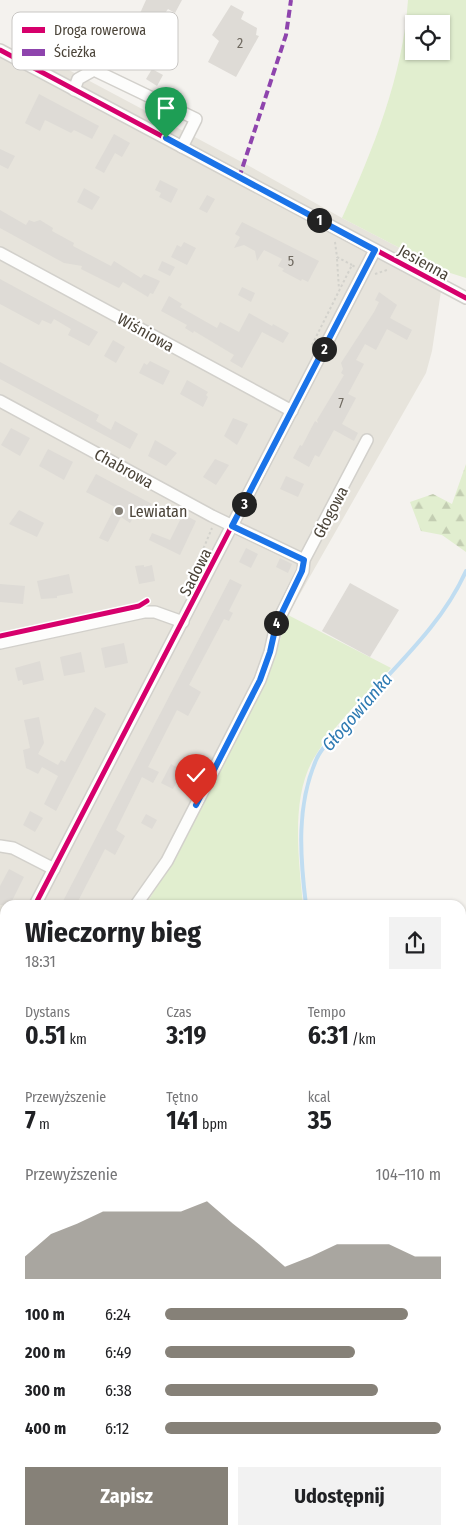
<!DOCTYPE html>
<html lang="pl">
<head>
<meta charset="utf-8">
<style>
	:root { --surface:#fff; --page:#f2f2f2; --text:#202124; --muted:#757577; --accent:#868178 }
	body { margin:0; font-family:"Fira Sans Condensed",sans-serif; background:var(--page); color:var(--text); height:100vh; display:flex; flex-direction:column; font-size:19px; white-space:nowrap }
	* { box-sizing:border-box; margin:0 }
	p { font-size:16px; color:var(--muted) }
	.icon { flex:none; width:28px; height:28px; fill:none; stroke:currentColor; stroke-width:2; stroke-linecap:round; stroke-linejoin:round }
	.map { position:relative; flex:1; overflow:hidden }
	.side { position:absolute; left:0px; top:900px; width:466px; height:635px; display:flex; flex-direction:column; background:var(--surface); border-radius:15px 15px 0 0; box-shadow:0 1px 4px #0004 }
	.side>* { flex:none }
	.tools { position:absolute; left:405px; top:15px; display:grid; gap:10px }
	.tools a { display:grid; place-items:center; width:45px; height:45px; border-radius:0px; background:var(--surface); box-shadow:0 1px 4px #0004; font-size:25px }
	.pin { position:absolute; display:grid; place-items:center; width:42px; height:42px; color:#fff; margin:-51px -21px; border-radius:50% 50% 50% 0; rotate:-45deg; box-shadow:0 0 5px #0007 }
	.pin .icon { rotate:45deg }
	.km { position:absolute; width:25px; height:25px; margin:-12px; border-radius:50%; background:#222; color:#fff; font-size:14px; line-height:25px; text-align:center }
	.round { display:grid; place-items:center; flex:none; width:52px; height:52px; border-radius:0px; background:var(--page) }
	.head { display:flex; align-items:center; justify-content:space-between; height:85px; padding:0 25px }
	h1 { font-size:28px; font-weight:700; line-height:38px }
	.stats { display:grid; grid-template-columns:repeat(3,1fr); gap:8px; height:85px; padding:5px 25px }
	.stats div { display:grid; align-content:center }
	.stats b { font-size:25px; font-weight:700 }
	.stats small { font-size:14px; font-weight:400 }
	.stats p { font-size:14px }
	.chart { height:140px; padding:10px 25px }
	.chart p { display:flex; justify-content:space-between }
	.chart svg { width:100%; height:90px; margin-top:5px; fill:var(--accent); opacity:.7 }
	.primary-button { display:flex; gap:10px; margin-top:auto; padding:10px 25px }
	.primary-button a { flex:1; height:58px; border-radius:0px; background:var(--accent); color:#fff; font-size:20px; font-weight:700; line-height:58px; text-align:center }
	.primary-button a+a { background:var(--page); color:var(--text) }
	ul { padding:0 25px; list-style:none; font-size:16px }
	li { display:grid; grid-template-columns:80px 60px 1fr; align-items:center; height:38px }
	li i { height:12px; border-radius:6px; background:var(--accent) }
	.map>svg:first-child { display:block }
	.residential { fill:#e7e4dc }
	.green { fill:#e1eecf; fill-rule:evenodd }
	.forest { fill:url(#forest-firs) }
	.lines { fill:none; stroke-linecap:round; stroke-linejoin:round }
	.stream { stroke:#c0ddf1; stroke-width:4 }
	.river { stroke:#c0ddf1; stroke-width:21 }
	.building { fill:#dedbd6 }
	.minor-casing { stroke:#d2d0cb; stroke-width:14 }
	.path { stroke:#d3d2cc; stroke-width:2; stroke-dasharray:2.5 2.5; stroke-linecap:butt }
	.minor { stroke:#fdfdfc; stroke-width:11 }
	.quiet { stroke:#8e44ad; stroke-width:4; stroke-dasharray:8 4; stroke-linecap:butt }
	.cycleway-casing { stroke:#fff; stroke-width:8 }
	.cycleway { stroke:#d6006c; stroke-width:5 }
	.route-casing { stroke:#fff; stroke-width:10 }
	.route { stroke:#1a73e8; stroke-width:6 }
	.poi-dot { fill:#868178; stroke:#fff; stroke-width:2 }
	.labels { text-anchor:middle; stroke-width:4.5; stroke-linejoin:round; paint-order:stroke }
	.number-label { font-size:14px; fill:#706a61 }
	.street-label { font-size:16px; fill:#4b4439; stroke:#fff }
	.poi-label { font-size:16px; fill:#4b4439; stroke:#fff; text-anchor:start }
	.water-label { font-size:18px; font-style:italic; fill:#2e7ab2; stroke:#fff }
	.key { fill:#fff; stroke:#c9c7c4; stroke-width:1 }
	.key-label { font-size:14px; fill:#4b4439 }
</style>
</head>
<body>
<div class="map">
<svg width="466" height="1535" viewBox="0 0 466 1535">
	<defs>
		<pattern id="forest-firs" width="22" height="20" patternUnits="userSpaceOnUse" patternTransform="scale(1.25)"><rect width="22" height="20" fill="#e1eecf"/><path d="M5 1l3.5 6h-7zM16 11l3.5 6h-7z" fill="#c3cdb2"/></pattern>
	</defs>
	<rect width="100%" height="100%" fill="#f4f2ee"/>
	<!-- residential -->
	<path class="residential" d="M0,48L67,69L251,167L342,218L444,271L432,351L426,373L288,615L274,659L174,856L146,905H5V1142L0,1145Z"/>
	<!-- green -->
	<g class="green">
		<path d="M408,0H466V278L444,271L342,218C373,150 403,76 408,0ZM414,24H441V51H414Z"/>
		<path d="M288,615L391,668C365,696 334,724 314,758C290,798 299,861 303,905H146L174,856L274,659Z"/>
		<path d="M461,1117L466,1121V1535H386V1530H461Z"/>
		<path d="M5,1142V1459L0,1458V1145Z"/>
		<path d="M0,1476L5,1477V1530H288L301,1535H0Z"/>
		<path d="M322,1530H375L374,1535H330Z"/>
	</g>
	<!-- forest -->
	<path class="forest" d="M466,464V552L442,535L421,531L410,502L433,494L452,504Z"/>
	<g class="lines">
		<!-- stream -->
		<g class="stream">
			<path d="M306,905C300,857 296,804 317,758C325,742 341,728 353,714C393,668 441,627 466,571"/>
			<path d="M380,1535L381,1530"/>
		</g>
		<!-- river -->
		<g class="river">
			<path d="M0,1464L5,1465"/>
			<path d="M311,1530L322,1535"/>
		</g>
	</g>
	<!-- building -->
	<g class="building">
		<path d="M146,0H182L175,13L168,9L154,28L137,20Z"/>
		<path d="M231,5L244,12L241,19L257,28L256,35L259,36L236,77L208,62L219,41L212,35Z"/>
		<path d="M152,69L163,75L157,86L146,79Z"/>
		<path d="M39,94L99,126L92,139L74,130L71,133L45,120L40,131L25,123Z"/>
		<path d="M114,134L130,143L122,157L115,153L104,173L95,168Z"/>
		<path d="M0,149L15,156L8,169L0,165Z"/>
		<path d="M160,180L178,189L171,203L159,197L161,193L155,190Z"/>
		<path d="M84,188L100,197L92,210L77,202Z"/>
		<path d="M207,195L215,199L207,213L199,209Z"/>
		<path d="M0,210L26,225L29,220L34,222L40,220L53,228L52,231L74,243L73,246L111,266L114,261L141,278L144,274L160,281L153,294L150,293L148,297L123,282L119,288L81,269L82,266L64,263L0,228Z"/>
		<path d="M242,222L319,261L308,282L302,279L301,281L282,271L284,269L278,266L282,259L264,250L257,261L255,251L244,245L234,248L240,237L235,234Z"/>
		<path d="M184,242L196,248L187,265L171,257L177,245L181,247Z"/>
		<path d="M162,261L175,267L170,276L158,270Z"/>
		<path d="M0,279L98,332L89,346L68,335L71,329L54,319L51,324L42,320L39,325L0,304Z"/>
		<path d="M242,287L255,293L251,302L238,295Z"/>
		<path d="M379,292L397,305L390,318L412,330L407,340L387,329L376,350L365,344L356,360L364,364L348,394L356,398L342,424L358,433L354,441L334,430L319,457L315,455L309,467L293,458L300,445L302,446L315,421L318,423L317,420L344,375L341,373L343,369L341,363L374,312L379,302L375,300Z"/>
		<path d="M169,296L182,304L180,307L217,328L220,322L239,332L249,313L272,326L273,324L289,333L283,343L262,332L242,368L230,361L234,355L194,331L193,333L185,328L187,325L161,311Z"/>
		<path d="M113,340L125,347L116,363L104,356Z"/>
		<path d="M150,361L170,371L163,385L139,373L144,363L147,365Z"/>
		<path d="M0,362L99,415L96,421L111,430L115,421L138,434L130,449L0,379Z"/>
		<path d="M187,380L208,392L206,395L208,397L203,407L180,394Z"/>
		<path d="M233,418L248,424L237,445L224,436Z"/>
		<path d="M11,428L30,438L20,456L1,445Z"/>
		<path d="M155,440L177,453L166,466L148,456Z"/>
		<path d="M48,449L73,462L64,480L39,466Z"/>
		<path d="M215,459L229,465L216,485L203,477Z"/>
		<path d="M96,474L152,504L145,518L136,513L130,523L121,517L108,542L99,538L115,507L86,492Z"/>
		<path d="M286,476L304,484L298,497L280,489Z"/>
		<path d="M19,510L44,523L37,537L9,524Z"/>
		<path d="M183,514L196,521L180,555L149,540L152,533L170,540Z"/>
		<path d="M246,548L258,554L251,568L239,562Z"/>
		<path d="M280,558L292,564L288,573L276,567Z"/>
		<path d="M144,565V567L152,565L155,581L139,584L135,566Z"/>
		<path d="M69,574L73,593L57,596V598L41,599L37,581Z"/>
		<path d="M230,579L242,585L229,611L233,613L229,621L224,619L189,685L201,692L188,716L177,710L148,767L159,772L153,783L142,777L116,830L125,836L115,855L105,849L76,905H61Z"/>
		<path d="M350,583L399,610L370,657L322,631Z"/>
		<path d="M0,584L25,586L23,604L0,602Z"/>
		<path d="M124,643L128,663L105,668L101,648Z"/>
		<path d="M81,652L85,672L64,676L60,657Z"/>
		<path d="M40,661L44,680L23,685L22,680L18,681L15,668Z"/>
		<path d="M95,707L106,714L56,811L44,804L58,776L42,767L38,774L26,768L23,750L30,748L24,720L39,717L44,743L38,754L58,765L61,760L65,762Z"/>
		<path d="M171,764L183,771L173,789L161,783Z"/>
		<path d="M30,811L43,818L35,832L23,825Z"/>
		<path d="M146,814L157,820L152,829L141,823Z"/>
		<path d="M9,869L24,877L10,905H0V886Z"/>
	</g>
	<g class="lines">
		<!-- minor casing -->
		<g class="minor-casing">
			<g id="minor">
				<path d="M0,50L466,298"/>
				<path d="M74,90L78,79L94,70L196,119L182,147"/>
				<path d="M0,253L292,411"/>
				<path d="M0,401L212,516L304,560"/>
				<path d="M0,643L144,612H155L183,622"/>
				<path d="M0,846L13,848L54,869"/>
				<path d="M35,905L375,250"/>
				<path d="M136,905L167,861L260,680L270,652L276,625L303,571L304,560L367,440"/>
				<path d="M0,949L5,947"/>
				<path d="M0,1134L5,1132"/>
			</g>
		</g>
		<!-- path -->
		<g class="path">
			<path d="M335,242L337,257L352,265"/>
			<path d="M337,259L339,289"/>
			<path d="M375,274L387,270"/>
			<path d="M312,345L352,265L355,267"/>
			<path d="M192,576L212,528"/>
		</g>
		<!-- minor -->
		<use href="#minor" class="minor"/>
		<!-- quiet -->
		<g class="quiet">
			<path d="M239,178L286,35L291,0"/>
			<path d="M461,1171H466"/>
		</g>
		<!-- cycleway casing -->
		<g class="cycleway-casing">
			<g id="cycleway">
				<path d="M0,50L466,298"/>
				<path d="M0,636L139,606L147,601"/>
				<path d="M35,905L375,250"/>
			</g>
		</g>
		<!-- cycleway -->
		<use href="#cycleway" class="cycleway"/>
	</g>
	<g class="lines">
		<!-- route casing -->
		<g class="route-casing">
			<path id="route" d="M166,138L375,250L232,526L304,560L302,571L276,625L270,652L260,680L196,805"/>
		</g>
		<!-- route -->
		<use href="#route" class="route"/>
	</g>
	<!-- markers -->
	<circle class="poi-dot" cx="119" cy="511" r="5"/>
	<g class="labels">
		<!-- number labels -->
		<g class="number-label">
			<text x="240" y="48">2</text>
			<text x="291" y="266">5</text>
			<text x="341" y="408">7</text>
		</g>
		<!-- street labels -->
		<g class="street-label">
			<text transform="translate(424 262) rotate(29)" y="6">Jesienna</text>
			<text transform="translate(146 332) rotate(29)" y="6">Wiśniowa</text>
			<text transform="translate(124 468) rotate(29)" y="6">Chabrowa</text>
			<text transform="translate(330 512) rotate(-62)" y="6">Głogowa</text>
			<text transform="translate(195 572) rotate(-63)" y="6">Sadowa</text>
		</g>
		<!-- poi labels -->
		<g class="poi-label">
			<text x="129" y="517">Lewiatan</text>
		</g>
		<!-- water labels -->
		<g class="water-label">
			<text transform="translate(357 712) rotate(-49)" y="6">Głogowianka</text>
		</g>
	</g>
	<!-- legend -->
	<rect x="12" y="12" width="166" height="58" rx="8" class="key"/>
	<rect x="22" y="27" width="23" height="6" fill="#d6006c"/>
	<rect x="22" y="49" width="23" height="7" fill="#8e44ad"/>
	<g class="key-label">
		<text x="54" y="35">Droga rowerowa</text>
		<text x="54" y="57">Ścieżka</text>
	</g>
</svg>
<div class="tools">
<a><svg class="icon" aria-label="locate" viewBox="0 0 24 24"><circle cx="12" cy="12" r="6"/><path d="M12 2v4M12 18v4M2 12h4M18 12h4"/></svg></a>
</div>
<div class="pin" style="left:166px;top:138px;background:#1e9e55"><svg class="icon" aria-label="arrive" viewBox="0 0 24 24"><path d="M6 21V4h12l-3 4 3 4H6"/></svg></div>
<div class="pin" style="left:196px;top:805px;background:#d93025"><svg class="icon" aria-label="check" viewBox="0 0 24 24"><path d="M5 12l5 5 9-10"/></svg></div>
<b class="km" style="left:319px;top:220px">1</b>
<b class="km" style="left:324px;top:349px">2</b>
<b class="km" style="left:244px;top:504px">3</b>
<b class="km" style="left:276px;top:623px">4</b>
<section class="side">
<div class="head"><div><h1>Wieczorny bieg</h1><p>18:31</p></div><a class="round"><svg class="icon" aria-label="share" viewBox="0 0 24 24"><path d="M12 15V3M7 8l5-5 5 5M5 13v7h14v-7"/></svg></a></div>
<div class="stats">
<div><p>Dystans</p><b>0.51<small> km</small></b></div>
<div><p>Czas</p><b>3:19</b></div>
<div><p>Tempo</p><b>6:31<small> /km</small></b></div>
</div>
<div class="stats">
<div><p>Przewyższenie</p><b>7<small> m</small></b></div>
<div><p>Tętno</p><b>141<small> bpm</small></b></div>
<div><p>kcal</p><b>35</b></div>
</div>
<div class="chart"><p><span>Przewyższenie</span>104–110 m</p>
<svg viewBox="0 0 160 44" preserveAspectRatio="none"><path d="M0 44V33L10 22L20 17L30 11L40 11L50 11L60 11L70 6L80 17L90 27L100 38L110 33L120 27L130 27L140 27L150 33L160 33V44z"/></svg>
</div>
<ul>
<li><b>100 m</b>6:24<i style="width:88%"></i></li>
<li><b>200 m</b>6:49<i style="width:69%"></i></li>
<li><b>300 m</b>6:38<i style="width:77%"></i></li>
<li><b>400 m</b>6:12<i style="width:100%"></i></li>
</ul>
<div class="primary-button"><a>Zapisz</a><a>Udostępnij</a></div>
</section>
</div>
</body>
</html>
